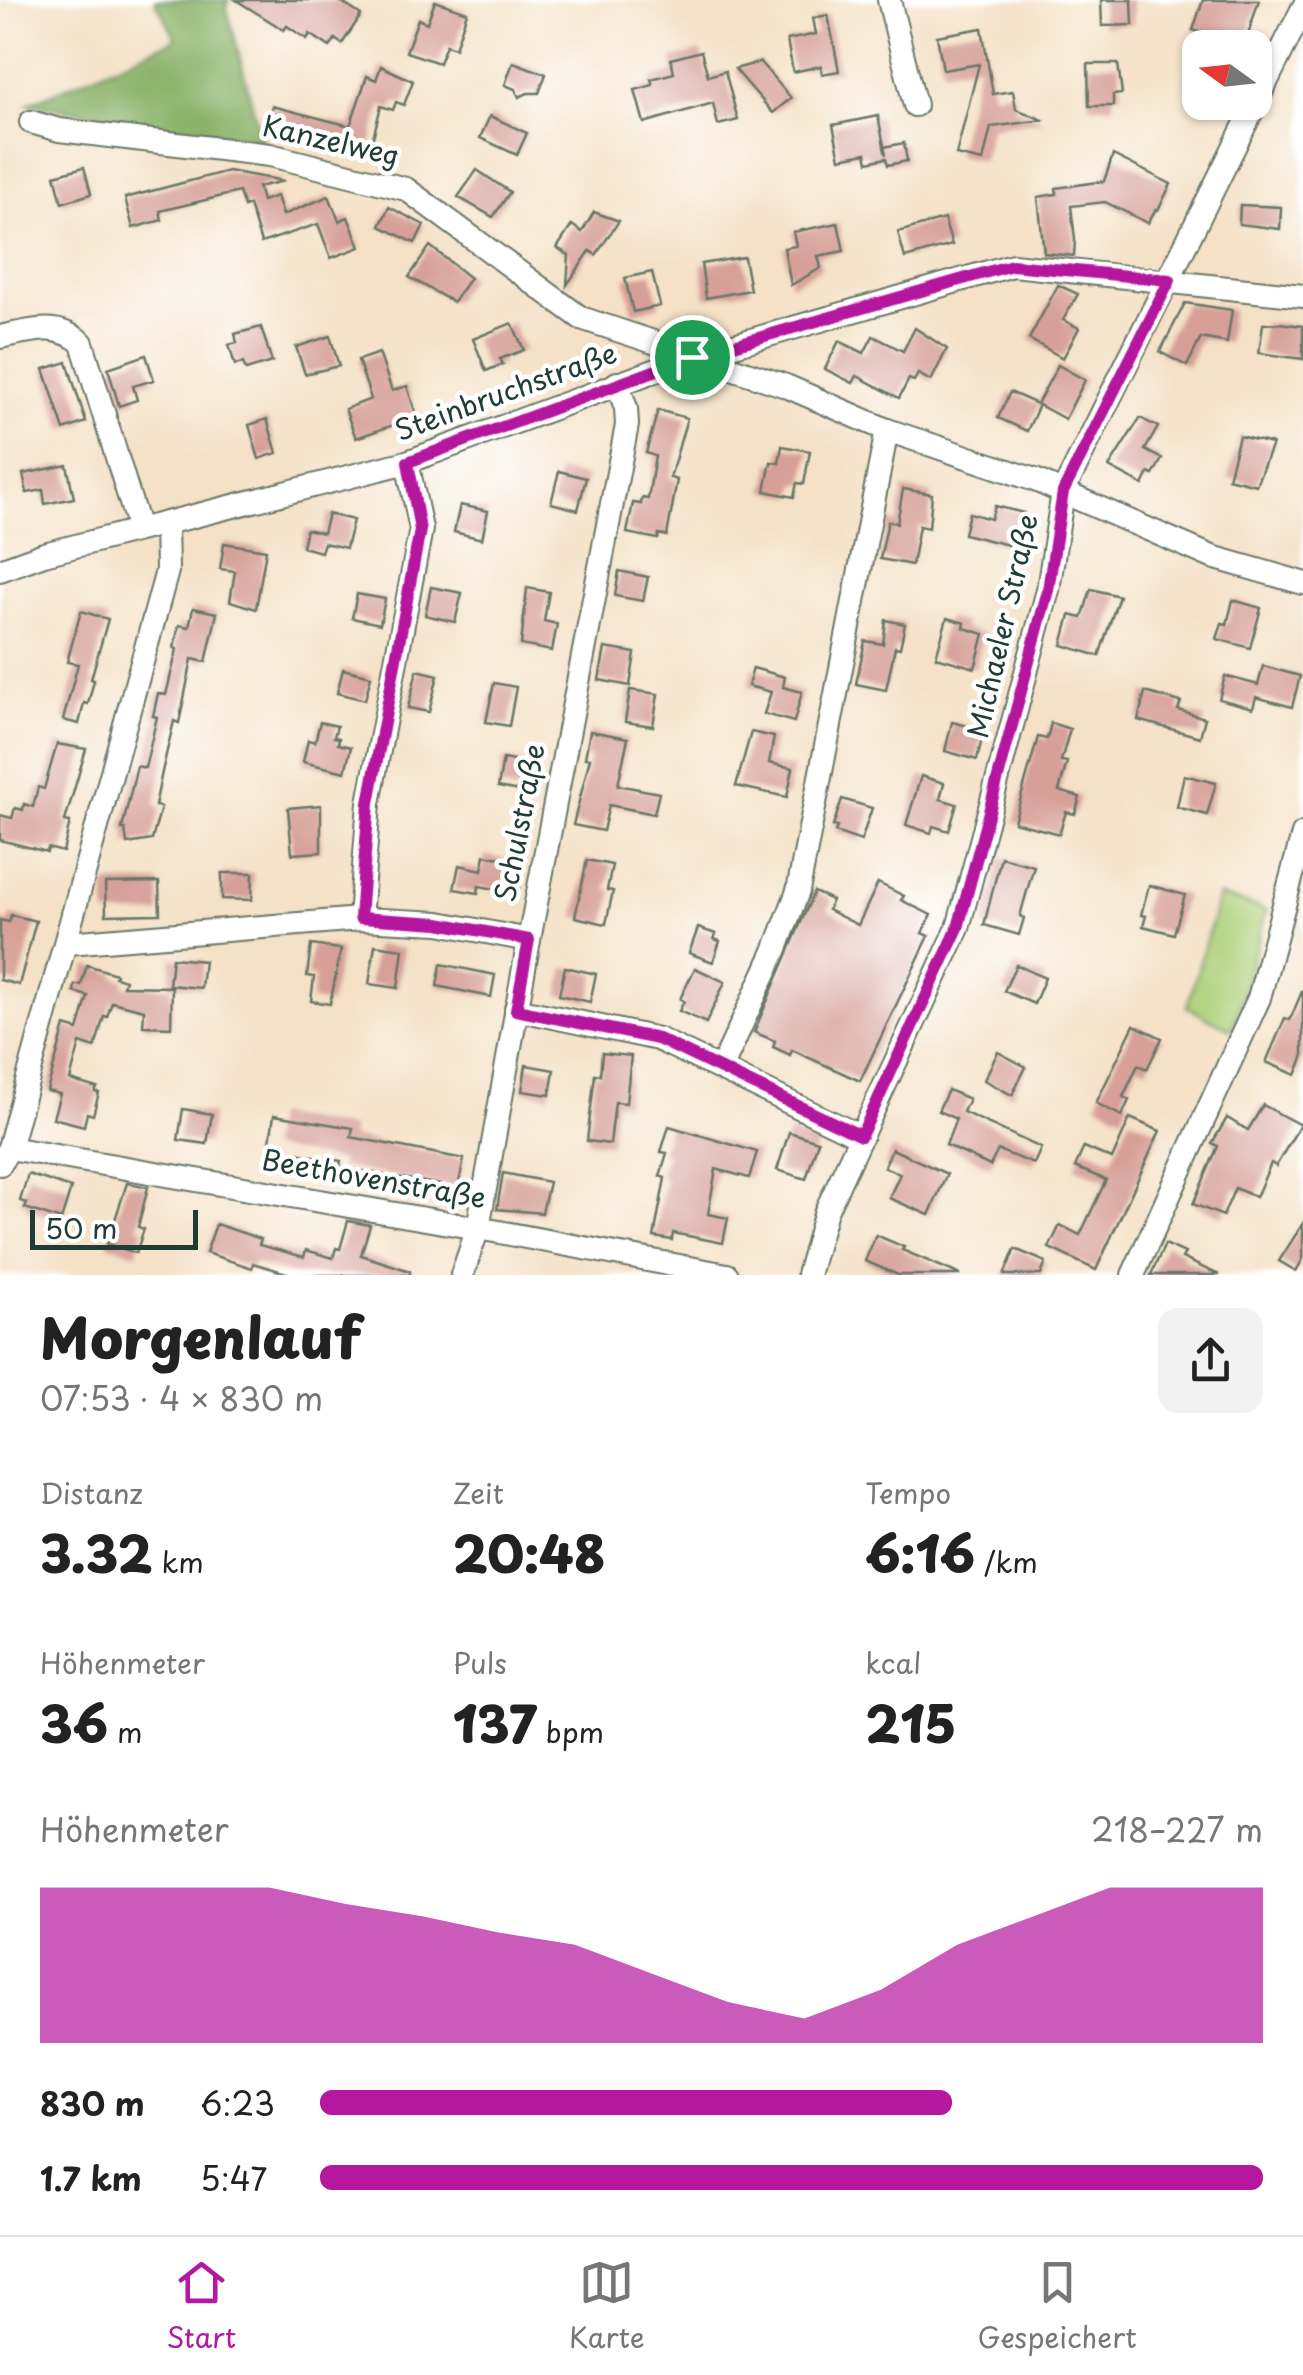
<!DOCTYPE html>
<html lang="de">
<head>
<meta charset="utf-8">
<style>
	:root { --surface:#fff; --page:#f2f2f2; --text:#222; --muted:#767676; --line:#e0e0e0; --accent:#b5179e }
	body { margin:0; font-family:"Playpen Sans",sans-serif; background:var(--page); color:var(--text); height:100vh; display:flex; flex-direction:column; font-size:38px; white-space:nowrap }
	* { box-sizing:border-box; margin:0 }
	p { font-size:32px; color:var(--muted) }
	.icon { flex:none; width:55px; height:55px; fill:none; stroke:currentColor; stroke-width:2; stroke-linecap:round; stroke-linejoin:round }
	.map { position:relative; height:1275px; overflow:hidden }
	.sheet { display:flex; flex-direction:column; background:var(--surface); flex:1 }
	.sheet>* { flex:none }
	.needle { width:65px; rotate:285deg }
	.buttons { position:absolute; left:1182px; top:30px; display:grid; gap:20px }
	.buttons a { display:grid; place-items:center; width:90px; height:90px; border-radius:20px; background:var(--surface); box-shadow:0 2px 8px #0004; font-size:50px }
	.scale { position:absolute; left:30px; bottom:25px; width:168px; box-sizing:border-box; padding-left:10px; border:5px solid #1f3d34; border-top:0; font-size:28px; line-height:35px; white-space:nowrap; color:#1f3d34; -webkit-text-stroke:8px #fff; paint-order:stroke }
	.pin { position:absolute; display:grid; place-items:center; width:85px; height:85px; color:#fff; margin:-42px; border:5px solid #fff; border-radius:50%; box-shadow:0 2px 10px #0007 }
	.round { display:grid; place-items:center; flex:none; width:105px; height:105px; border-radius:20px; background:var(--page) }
	.headline { display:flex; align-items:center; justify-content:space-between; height:170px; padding:0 40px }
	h1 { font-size:55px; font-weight:800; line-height:75px }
	.figures { display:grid; grid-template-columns:repeat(3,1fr); gap:15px; height:170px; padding:10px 40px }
	.figures div { display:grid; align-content:center }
	.figures b { font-size:50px; font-weight:800 }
	.figures small { font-size:28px; font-weight:400 }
	.figures p { font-size:28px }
	.chart { height:280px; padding:20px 40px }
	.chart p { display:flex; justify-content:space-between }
	.chart svg { width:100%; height:180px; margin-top:10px; fill:var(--accent); opacity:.7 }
	ul { padding:0 40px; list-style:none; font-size:32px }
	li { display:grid; grid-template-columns:160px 120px 1fr; align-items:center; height:75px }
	li i { height:25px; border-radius:12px; background:var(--accent) }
	.menu { display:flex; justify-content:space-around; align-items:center; height:140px; border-top:2px solid var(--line); background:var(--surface); font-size:28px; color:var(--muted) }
	.menu a { display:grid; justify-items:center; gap:5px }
	.menu .active { color:var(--accent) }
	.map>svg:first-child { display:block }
	.green { fill:#add079; stroke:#668656; stroke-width:2.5 }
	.forest { fill:#8ab269; stroke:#54784e; stroke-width:2.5 }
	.building { fill:#d69f97 }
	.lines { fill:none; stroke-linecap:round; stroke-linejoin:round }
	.minor-casing { stroke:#6a7667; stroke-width:26 }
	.minor { stroke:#fff; stroke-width:22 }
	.route-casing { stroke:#fff; stroke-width:20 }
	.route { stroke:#b5179e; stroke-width:12 }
	.labels { text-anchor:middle; stroke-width:9; stroke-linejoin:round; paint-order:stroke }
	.street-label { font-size:28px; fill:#1f3d34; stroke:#fff }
</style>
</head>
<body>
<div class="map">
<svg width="1303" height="1275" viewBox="0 0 1303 1275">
	<rect width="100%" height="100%" fill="#fff"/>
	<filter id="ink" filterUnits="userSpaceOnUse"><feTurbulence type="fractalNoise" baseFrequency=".01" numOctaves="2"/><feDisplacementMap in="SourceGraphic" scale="20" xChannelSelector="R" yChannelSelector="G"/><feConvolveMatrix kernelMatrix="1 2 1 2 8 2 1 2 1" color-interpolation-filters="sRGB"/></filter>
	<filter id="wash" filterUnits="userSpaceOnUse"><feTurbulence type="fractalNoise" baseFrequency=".0048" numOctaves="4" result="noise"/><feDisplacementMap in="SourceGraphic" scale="40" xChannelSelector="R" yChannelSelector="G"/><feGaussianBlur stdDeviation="2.25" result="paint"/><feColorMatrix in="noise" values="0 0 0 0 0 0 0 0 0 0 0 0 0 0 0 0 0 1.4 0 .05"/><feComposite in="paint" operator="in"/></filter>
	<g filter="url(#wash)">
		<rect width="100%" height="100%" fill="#f4e1c6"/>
		<!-- green -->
		<path class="green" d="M1219,896L1267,910L1232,1030L1187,1007Z"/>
		<!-- forest -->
		<path class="forest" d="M155,0H229L226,5L262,142L28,104L176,39Z"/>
		<g id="blocks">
			<!-- building -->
			<g class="building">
				<path d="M236,0H338L361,15L342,44L335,39L330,47L310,34L307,39L287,26L284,30Z"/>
				<path d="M1101,0H1132L1133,25L1102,26Z"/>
				<path d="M1203,0H1259L1244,47L1193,30Z"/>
				<path d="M435,1L467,12L455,48L446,45L439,63L406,52L418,19L427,23Z"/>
				<path d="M828,15L839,71L822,74L821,66L793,72L787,40L816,34L813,18Z"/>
				<path d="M982,28L993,94L1013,91L1016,109L1043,120L991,127L983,161L956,155L979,64L943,70L937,36Z"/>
				<path d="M701,51L708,76L725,71L738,120L718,125L713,103L644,123L635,90L653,85L651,79L674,73L671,59Z"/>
				<path d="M513,62L546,74L539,93H528L519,97L515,89L505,85Z"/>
				<path d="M760,62L791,98L773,113L735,69Z"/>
				<path d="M1088,64H1118L1122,94L1113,95V106H1089Z"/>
				<path d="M381,66L413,81L404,105L396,102L393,110L381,106L369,153L266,126L272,106L350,126L367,76L376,80Z"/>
				<path d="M490,116L527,133L517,155L480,138Z"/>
				<path d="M878,116L886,155L884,147L904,143L907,161L888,165L886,158L868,162L866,153L840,158L833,125Z"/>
				<path d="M1113,155L1171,184L1158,210L1156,209L1148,223L1105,202L1071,206L1075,239L1074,256L1044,253L1038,197L1057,194L1056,188L1104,181Z"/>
				<path d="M84,167L91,194L62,203L55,175Z"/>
				<path d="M477,170L510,192L493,217L458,197Z"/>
				<path d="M228,171L284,181L258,187L262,201L277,196L283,215L329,196L339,221L348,217L360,247L331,258L318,224L261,243L249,205L244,207L239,192L160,211L162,220L133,228L125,198Z"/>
				<path d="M1240,205L1281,207L1280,229L1239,224Z"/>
				<path d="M389,207L424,225L415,243L380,226Z"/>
				<path d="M594,212L619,221L596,255L590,251L567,285L569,255L557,248L572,225L582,232Z"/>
				<path d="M944,219L952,245L905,258L898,232Z"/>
				<path d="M838,223L844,251L818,256L821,268L791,285L784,248L796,246L793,232Z"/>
				<path d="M430,246L470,278L453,302L409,277Z"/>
				<path d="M744,257L750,290L706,298L701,264Z"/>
				<path d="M652,272L660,306L633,312L625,278Z"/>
				<path d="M1058,285L1078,294L1063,320L1079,328L1063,358L1029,339Z"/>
				<path d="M1185,303L1232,310L1227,343L1201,338L1187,366L1160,352Z"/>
				<path d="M512,323L524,350L500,359L503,364L486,371L473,339Z"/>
				<path d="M1279,323L1303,326V359L1259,353L1263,324Z"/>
				<path d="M261,327L272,362L246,370L243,363L235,365L229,345L237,343L235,334Z"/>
				<path d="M915,328L947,349L931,381L918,374L914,381L909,379L899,398L857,376L853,383L825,369L839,341L864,353L873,336L903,351Z"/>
				<path d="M330,336L339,366L305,374L296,347Z"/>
				<path d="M379,353L392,391L407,386L417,417L356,438L345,409L371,399L358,360Z"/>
				<path d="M146,355L154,380L133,386L137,400L119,406L108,368Z"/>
				<path d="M67,362L86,422L64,430L44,369Z"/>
				<path d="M1058,365L1085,380L1065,419L1039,405L1027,431L998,418L1010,392L1037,404Z"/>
				<path d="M658,410L687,418L670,478L677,480L667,536L659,534L658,539L627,533L633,503L641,504L642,498L648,499L655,456L646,453Z"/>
				<path d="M1140,418L1158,427L1145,450L1162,459L1153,475L1149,473L1143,485L1109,467Z"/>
				<path d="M267,419L277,453L259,459L249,425Z"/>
				<path d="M1239,436L1272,444L1256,485L1228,478Z"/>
				<path d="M782,446L810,451L804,484L797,483L794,497L765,491L771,462L779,463Z"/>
				<path d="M67,465L74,498L45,504L43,490L27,493L23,474Z"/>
				<path d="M559,471L586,478L578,510L551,503Z"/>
				<path d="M903,489L932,494L929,528L919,526L912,565L880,559L888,521L897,523Z"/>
				<path d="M460,505L488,511L482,539L454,532Z"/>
				<path d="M995,506L1024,513L1016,547L964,534L969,513L991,519Z"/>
				<path d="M328,514L353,520L346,548L324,543L321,552L302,547L306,529L323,533Z"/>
				<path d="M224,543L266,550L256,609L230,601L235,571L220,569Z"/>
				<path d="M619,571L648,577L643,601L615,596Z"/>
				<path d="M431,587L462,593L455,622L425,615Z"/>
				<path d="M527,588L549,592L544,621L557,624L552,651L521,645Z"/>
				<path d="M1091,589L1119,596L1099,656L1062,645L1070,615L1082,618Z"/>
				<path d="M357,594L385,599L380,624L352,618Z"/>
				<path d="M1233,600L1261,608L1250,648L1217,639L1222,623L1227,624Z"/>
				<path d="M193,608L217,613L206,662L192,659L179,723L174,721L162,772L155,806L161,807L152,840L127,844L125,829H122L137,766L145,768L157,717L153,716L158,693L166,695L177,649L174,648L179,625L189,627Z"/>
				<path d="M81,611L108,619L91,679L94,680L88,704L84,703L79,724L63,720L78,664L67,662Z"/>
				<path d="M947,618L965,623L964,628L984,634L975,668L936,657Z"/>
				<path d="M886,620L905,624L900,648L895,647L886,690L856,684L865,641L883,644Z"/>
				<path d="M605,648L635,653L630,686L599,680Z"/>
				<path d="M1263,666L1300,676L1292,707L1256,697L1253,708L1219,699L1225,676L1258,685Z"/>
				<path d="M753,668L785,677L783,687L802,692L794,722L764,714L771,692L748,686Z"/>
				<path d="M343,669L371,676L365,700L337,693Z"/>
				<path d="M417,670L438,675L429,712L408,708Z"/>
				<path d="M494,683L516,687L509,726L486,722Z"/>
				<path d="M630,690L658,694L653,726L625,722Z"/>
				<path d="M1145,692L1181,702L1178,710L1205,718L1200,737L1138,720Z"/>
				<path d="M320,722L337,726L334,737L339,738L338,744L351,747L345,772L303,762L308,740L315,742Z"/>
				<path d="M952,722L984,730L977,760L945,751Z"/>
				<path d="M1051,723L1070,729L1061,761L1067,762L1059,791L1080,797L1075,814L1066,812L1059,834L1014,822L1038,737L1047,739Z"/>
				<path d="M590,731L628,738L618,785L659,793L654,814L609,805L603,831L573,825L590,758H585Z"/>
				<path d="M751,732L774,737L769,763L793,768L787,797L736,786Z"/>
				<path d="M57,744L86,749L65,821L70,822L63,852L48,848L47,852L0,840V815L12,818L15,808L23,810L24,804L33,807L38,787L44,789Z"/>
				<path d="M503,759L536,765L530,793L498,787Z"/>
				<path d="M1184,775L1216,783L1207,815L1177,807Z"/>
				<path d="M921,776L944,783L940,799L957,804L949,831L933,826L931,833L906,825Z"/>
				<path d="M842,799L872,808L861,841L835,832L837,827L833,826Z"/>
				<path d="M321,805V852L292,854L288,808Z"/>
				<path d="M485,855L517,861L514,876L521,877L518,893L479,886L478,893L454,889L459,865L482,870Z"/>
				<path d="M1001,857L1034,866L1020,916L1024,918L1019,935L984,925Z"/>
				<path d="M587,860L612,865L607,890L613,891L606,924L575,917Z"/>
				<path d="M222,873H253L252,900L222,899Z"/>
				<path d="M159,882L160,914L106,915L105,883Z"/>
				<path d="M878,883L904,896L901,900L931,915L922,933L929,936L860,1081L792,1050L790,1055L773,1047L775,1041L754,1032L814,892L832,900L828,910L858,925Z"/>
				<path d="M1149,885L1185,895L1174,934L1143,926L1146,916L1141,915Z"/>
				<path d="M11,915L36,921L19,985L0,980V920L9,922Z"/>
				<path d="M698,928L716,934L714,939L720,941L713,962L689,953Z"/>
				<path d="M311,945L341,949L330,1004L311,1001L314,977L307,976Z"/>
				<path d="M375,945L403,949L398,988L369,984Z"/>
				<path d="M172,958L204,961L201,988L169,985Z"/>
				<path d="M441,964L495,975L491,997L437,986Z"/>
				<path d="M87,965L116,974L115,977L125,980L123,986L172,987L171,1027L143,1026L144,1010L112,1002L107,1017L104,1016L95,1048L80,1043L70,1080L97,1088L95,1092L99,1093L93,1115L87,1113L84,1126L53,1118L60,1094L47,1091L65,1026L78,1030L88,996L74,992L75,985H81Z"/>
				<path d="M1016,965L1045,978L1034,1004L1004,991Z"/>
				<path d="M565,967L596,974L590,1002L559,995Z"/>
				<path d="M695,968L725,982L706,1023L679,1011L684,1001L680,999Z"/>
				<path d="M1303,989V1058L1296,1075L1266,1062L1285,1018L1290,1020Z"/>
				<path d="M1134,1025L1162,1038L1147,1069L1138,1065L1123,1097L1129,1100L1122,1116L1096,1103Z"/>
				<path d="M998,1052L1026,1067L1012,1095L984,1080Z"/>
				<path d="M602,1053L631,1056L626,1103L615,1102L610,1144L587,1141L595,1074L600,1075Z"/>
				<path d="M526,1065L554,1070L550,1095L522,1091Z"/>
				<path d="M948,1090L969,1099L963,1112L1041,1148L1034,1164L998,1150L990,1166L946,1145L956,1119L938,1111Z"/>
				<path d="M1263,1105L1300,1125L1276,1166L1271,1163L1256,1197L1235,1188L1223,1216L1193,1204L1218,1146L1212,1143L1227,1118L1248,1130Z"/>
				<path d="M183,1109L212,1114L207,1144L178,1140Z"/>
				<path d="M274,1115L353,1128L351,1137L464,1159L458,1188L340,1167L341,1161L269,1148Z"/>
				<path d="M1130,1118L1160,1131L1096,1270L1049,1248L1060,1225L1080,1235L1106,1180L1075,1167L1084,1147L1112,1159Z"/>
				<path d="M669,1126L757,1152L749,1178L716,1169L708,1214L728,1218L723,1243L673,1233L672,1240L654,1237L665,1178L660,1176L667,1153L661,1152Z"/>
				<path d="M789,1132L818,1141L806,1179L777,1170Z"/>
				<path d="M892,1149L947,1174L929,1215L889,1198L900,1174L884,1167Z"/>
				<path d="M503,1173L549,1182L542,1213L497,1209Z"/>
				<path d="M28,1174L71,1188L61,1220L25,1208L27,1203L20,1201Z"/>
				<path d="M127,1183L148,1187L138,1227L144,1229L136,1253L107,1244Z"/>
				<path d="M348,1221L370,1225L361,1255L410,1271V1275H293L253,1263L252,1268L206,1253L216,1224L261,1239L259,1245L304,1257L306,1250L333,1258L336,1248L340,1249Z"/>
				<path d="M1303,1223V1259L1296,1271L1279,1261Z"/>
				<path d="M876,1235L904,1247L902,1250L961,1275H898L865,1261Z"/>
				<path d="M1165,1244L1185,1253L1182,1258L1219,1275H1151Z"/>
				<path d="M1015,1249L1046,1262L1041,1275H1004Z"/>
			</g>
		</g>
	</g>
	<g filter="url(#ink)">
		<use href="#blocks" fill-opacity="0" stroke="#6a7667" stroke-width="2.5"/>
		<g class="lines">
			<!-- minor casing -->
			<g class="minor-casing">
				<g id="minor">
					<path d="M889,0L915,105"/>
					<path d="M31,122L59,130L270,155L406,189L581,318L786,386L887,430L1035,480L1212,557L1303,583"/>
					<path d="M0,337C31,331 56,321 82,343L139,529"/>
					<path d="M0,570L44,554L407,462L692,357L1013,265L1303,296"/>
					<path d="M360,919L369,803L421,529L407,462"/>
					<path d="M68,943L360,919L439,923L529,940"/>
					<path d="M516,1009L658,1039L861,1137"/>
					<path d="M721,1069L775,951L798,891L887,430"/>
					<path d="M9,1148L478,1228L727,1275"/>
					<path d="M0,1164L9,1148L167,571L166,523"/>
					<path d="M462,1275L478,1228L529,940L627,425L626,408L617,383"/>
					<path d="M808,1275L826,1211L958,928L1048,590L1063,492L1303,8"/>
					<path d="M1133,1275L1259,998L1303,834"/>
				</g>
			</g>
			<!-- minor -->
			<use href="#minor" class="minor"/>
		</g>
	</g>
	<g class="lines" filter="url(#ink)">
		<!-- route casing -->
		<g class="route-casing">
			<path id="route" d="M1012,265L1170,280L1063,492L1048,590L958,928L861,1136L658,1039L516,1010L529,940L439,923L360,918L369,803L420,530L408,462L692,357Z"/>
		</g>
		<!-- route -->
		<use href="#route" class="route"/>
	</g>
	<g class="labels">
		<!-- street labels -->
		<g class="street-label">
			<text transform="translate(331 141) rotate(13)" y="10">Kanzelweg</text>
			<text transform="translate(506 392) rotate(-20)" y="10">Steinbruchstraße</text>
			<text transform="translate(1003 626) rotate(-77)" y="10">Michaeler Straße</text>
			<text transform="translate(520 823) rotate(-79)" y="10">Schulstraße</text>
			<text transform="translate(374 1179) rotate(10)" y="10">Beethovenstraße</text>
		</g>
	</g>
</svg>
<div class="buttons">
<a><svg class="needle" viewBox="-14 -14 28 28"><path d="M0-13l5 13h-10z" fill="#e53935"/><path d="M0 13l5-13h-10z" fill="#767676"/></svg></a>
</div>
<div class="scale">50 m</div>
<div class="pin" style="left:692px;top:357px;background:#1e9e55"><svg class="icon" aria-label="arrive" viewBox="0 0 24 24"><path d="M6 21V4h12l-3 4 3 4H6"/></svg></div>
</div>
<section class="sheet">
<div class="headline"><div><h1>Morgenlauf</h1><p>07:53 · 4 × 830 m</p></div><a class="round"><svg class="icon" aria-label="share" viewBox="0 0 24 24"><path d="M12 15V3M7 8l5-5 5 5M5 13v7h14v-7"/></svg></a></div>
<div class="figures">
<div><p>Distanz</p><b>3.32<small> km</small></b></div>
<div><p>Zeit</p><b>20:48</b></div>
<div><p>Tempo</p><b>6:16<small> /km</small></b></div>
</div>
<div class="figures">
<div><p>Höhenmeter</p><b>36<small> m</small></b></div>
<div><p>Puls</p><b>137<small> bpm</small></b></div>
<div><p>kcal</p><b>215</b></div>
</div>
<div class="chart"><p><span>Höhenmeter</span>218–227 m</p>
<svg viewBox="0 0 160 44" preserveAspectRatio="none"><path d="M0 44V6L10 6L20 6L30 6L40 10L50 13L60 17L70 20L80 27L90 34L100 38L110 31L120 20L130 13L140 6L150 6L160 6V44z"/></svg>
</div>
<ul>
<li><b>830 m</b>6:23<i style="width:67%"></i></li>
<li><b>1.7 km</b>5:47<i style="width:100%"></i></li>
</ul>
</section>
<nav class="menu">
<a class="active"><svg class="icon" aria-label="home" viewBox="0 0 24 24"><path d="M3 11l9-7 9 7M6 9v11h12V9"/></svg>Start</a>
<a><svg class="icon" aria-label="map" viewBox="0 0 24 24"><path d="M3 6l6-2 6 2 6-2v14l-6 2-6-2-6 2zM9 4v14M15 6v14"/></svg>Karte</a>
<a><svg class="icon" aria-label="saved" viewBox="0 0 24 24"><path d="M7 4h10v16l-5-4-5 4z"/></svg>Gespeichert</a>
</nav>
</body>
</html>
